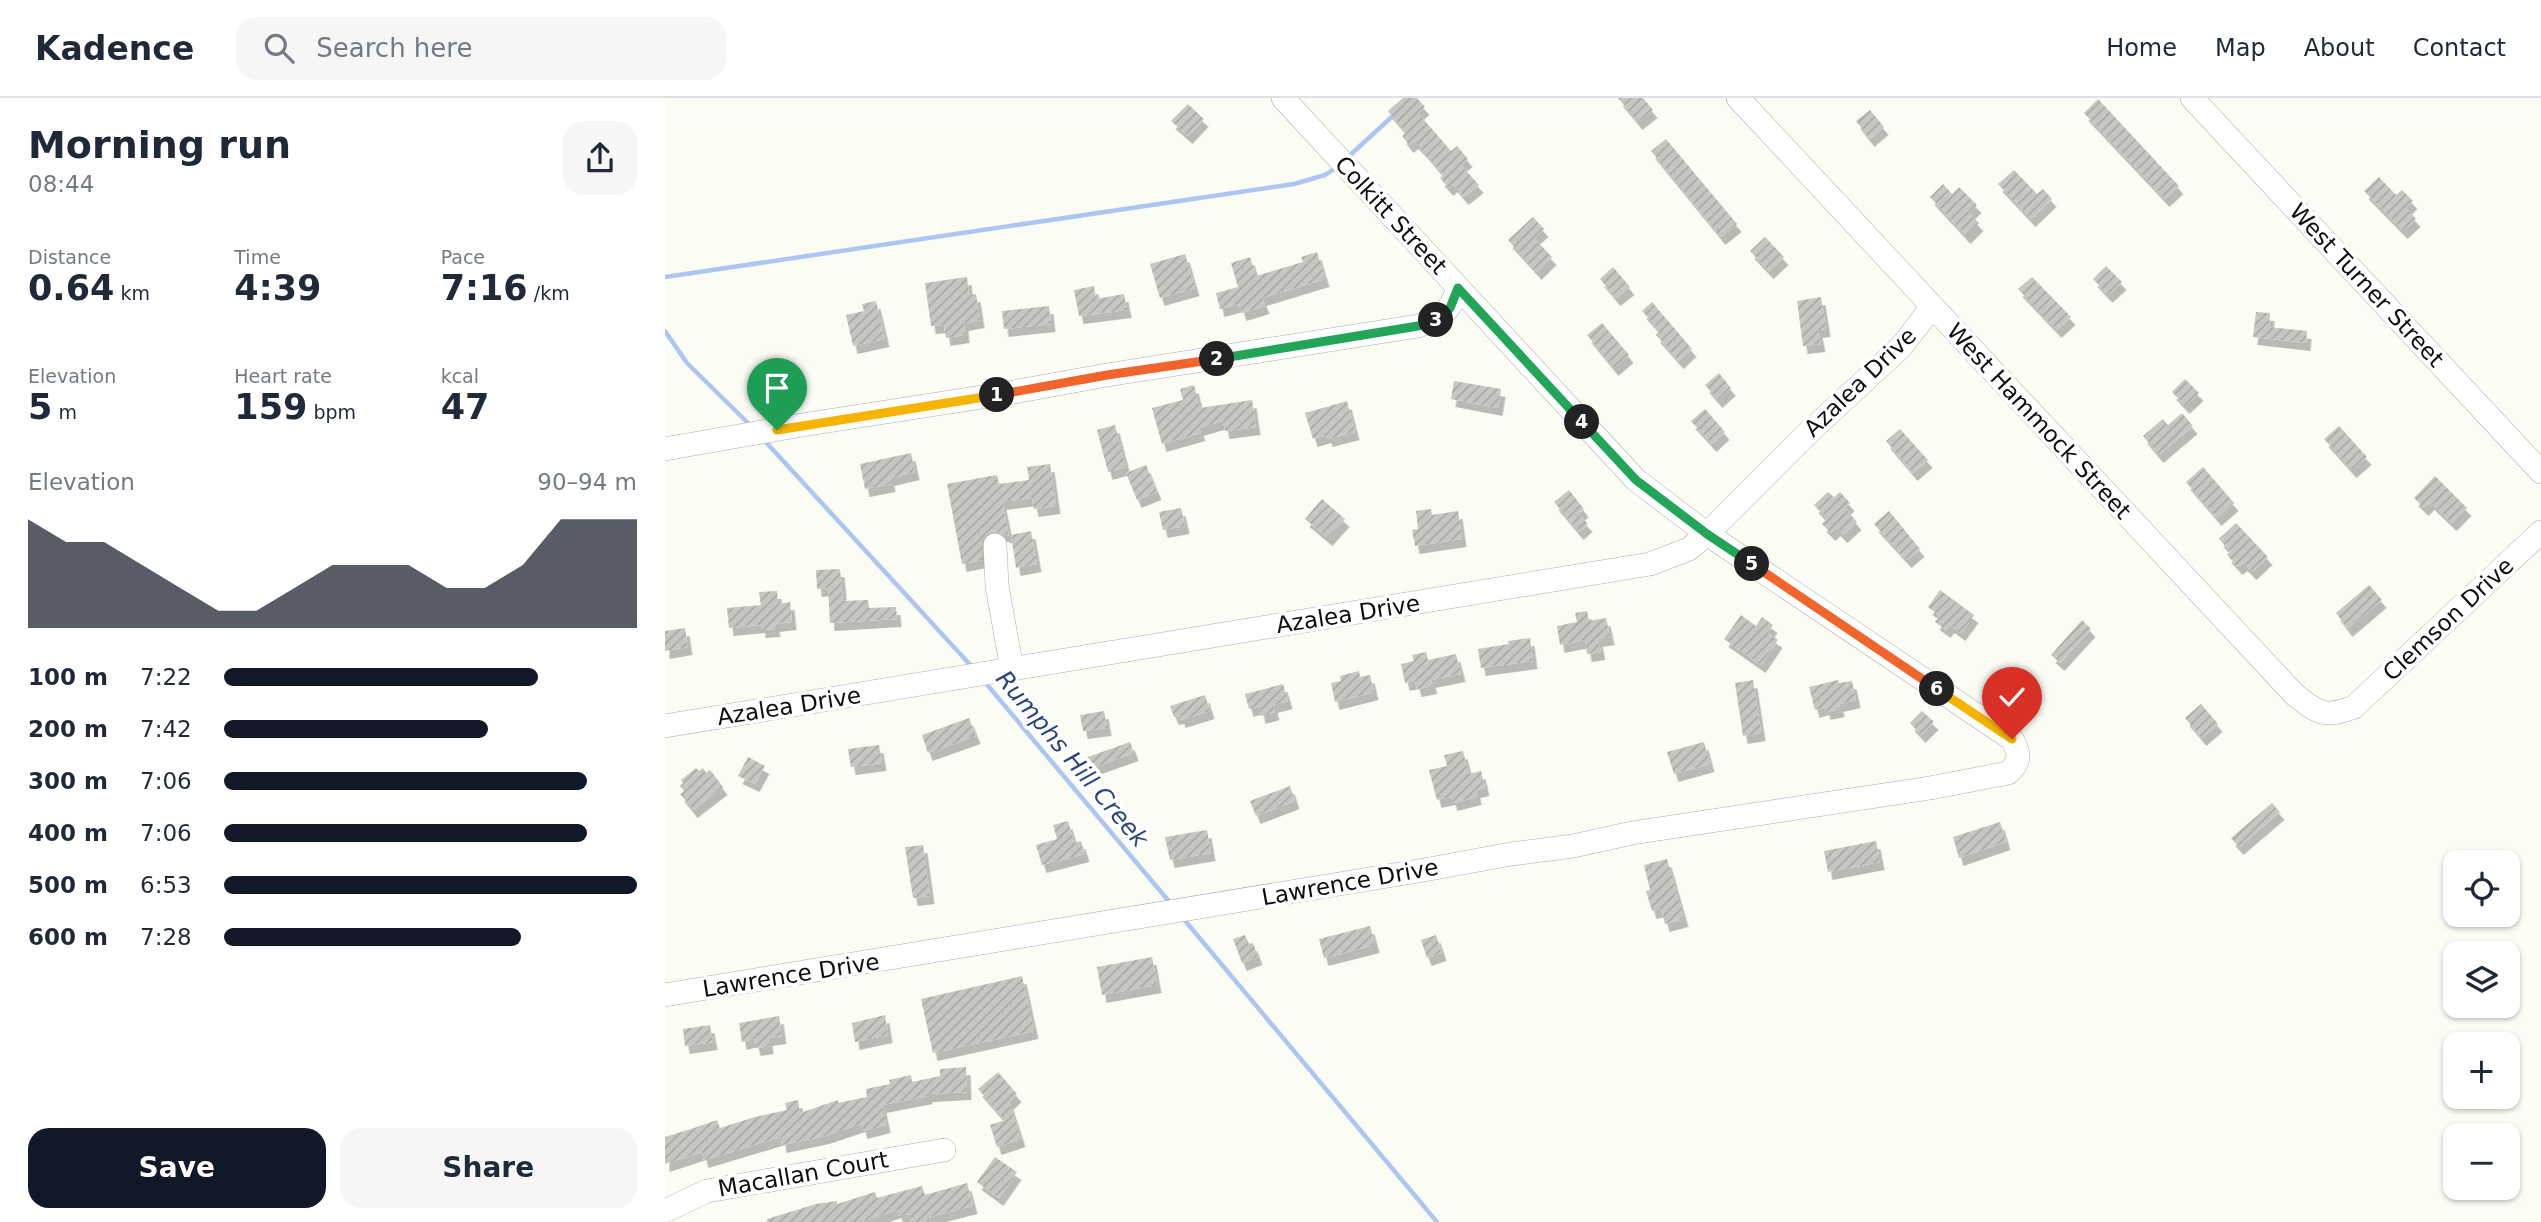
<!DOCTYPE html>
<html lang="en">
<head>
<meta charset="utf-8">
<style>
	:root { --surface:#fff; --page:#f6f6f7; --text:#1f2937; --muted:#747a83; --line:#e0e1e3; --accent:#111827 }
	body { margin:0; font-family:"DejaVu Sans",sans-serif; background:var(--page); color:var(--text); height:100vh; display:flex; flex-direction:column; font-size:26px; white-space:nowrap }
	* { box-sizing:border-box; margin:0 }
	p { font-size:23px; color:var(--muted) }
	.icon { flex:none; width:38px; height:38px; fill:none; stroke:currentColor; stroke-width:2; stroke-linecap:round; stroke-linejoin:round }
	.map { position:relative; flex:1; overflow:hidden }
	.panel { display:flex; flex-direction:column; background:var(--surface); width:665px }
	.panel>* { flex:none }
	.fabs { position:absolute; left:1778px; top:752px; display:grid; gap:14px }
	.fabs a { display:grid; place-items:center; width:77px; height:77px; border-radius:14px; background:var(--surface); box-shadow:0 2px 5px #0004; font-size:35px }
	.pin { position:absolute; display:grid; place-items:center; width:60px; height:60px; color:#fff; margin:-72px -30px; border-radius:50% 50% 50% 0; rotate:-45deg; box-shadow:0 0 7px #0007 }
	.pin .icon { rotate:45deg }
	.km { position:absolute; width:35px; height:35px; margin:-18px; border-radius:50%; background:#222; color:#fff; font-size:19px; line-height:35px; text-align:center }
	.round { display:grid; place-items:center; flex:none; width:74px; height:74px; border-radius:21px; background:var(--page) }
	.overview { display:flex; align-items:center; justify-content:space-between; height:119px; padding:0 28px }
	h1 { font-size:38px; font-weight:800; line-height:52px }
	.metrics { display:grid; grid-template-columns:repeat(3,1fr); gap:10px; height:119px; padding:7px 28px }
	.metrics div { display:grid; align-content:center }
	.metrics b { font-size:35px; font-weight:800 }
	.metrics small { font-size:19px; font-weight:400 }
	.metrics p { font-size:19px }
	.chart { height:196px; padding:14px 28px }
	.chart p { display:flex; justify-content:space-between }
	.chart svg { width:100%; height:126px; margin-top:7px; fill:var(--accent); opacity:.7 }
	.cta { display:flex; gap:14px; margin-top:auto; padding:14px 28px }
	.cta a { flex:1; height:80px; border-radius:21px; background:var(--accent); color:#fff; font-size:28px; font-weight:800; line-height:80px; text-align:center }
	.cta a+a { background:var(--page); color:var(--text) }
	ul { padding:0 28px; list-style:none; font-size:23px }
	li { display:grid; grid-template-columns:112px 84px 1fr; align-items:center; height:52px }
	li i { height:18px; border-radius:9px; background:var(--accent) }
	header { display:flex; align-items:center; gap:42px; box-sizing:border-box; height:98px; padding:0 35px; background:var(--surface); border-bottom:2px solid var(--line) }
	header strong { font-size:33px }
	nav { display:flex; gap:38px; margin-inline-start:auto; font-size:24px }
	.search { width:490px; height:63px; background:var(--page); display:flex; align-items:center; gap:18px; box-sizing:border-box; padding:0 24px; border-radius:21px; color:var(--muted); font-size:26px }
	main { display:flex; flex:1; min-height:0 }
	.map>svg:first-child { display:block }
	.lines { fill:none; stroke-linecap:round; stroke-linejoin:round }
	.stream { stroke:#adc6f1; stroke-width:4.5 }
	.building { fill:url(#building-hatch); filter:url(#shadow) }
	.minor-casing { stroke:#adafa8; stroke-width:24 }
	.minor { stroke:#fff; stroke-width:23 }
	.split-1-casing { stroke:#fff; stroke-width:14 }
	.split-2-casing { stroke:#fff; stroke-width:14 }
	.split-3-casing { stroke:#fff; stroke-width:14 }
	.split-4-casing { stroke:#fff; stroke-width:14 }
	.split-5-casing { stroke:#fff; stroke-width:14 }
	.split-6-casing { stroke:#fff; stroke-width:14 }
	.split-7-casing { stroke:#fff; stroke-width:14 }
	.split-1 { stroke:#f5b400; stroke-width:9 }
	.split-2 { stroke:#f0652b; stroke-width:9 }
	.split-3 { stroke:#22a559; stroke-width:9 }
	.split-4 { stroke:#22a559; stroke-width:9 }
	.split-5 { stroke:#22a559; stroke-width:9 }
	.split-6 { stroke:#f0652b; stroke-width:9 }
	.split-7 { stroke:#f5b400; stroke-width:9 }
	.labels { text-anchor:middle; stroke-width:7; stroke-linejoin:round; paint-order:stroke }
	.street-label { font-size:23px; fill:#0d0e0c; stroke:#fff }
	.water-label { font-size:24px; font-style:italic; fill:#29457b; stroke:#fff }
</style>
</head>
<body>
<header>
<strong>Kadence</strong>
<div class="search"><svg class="icon" aria-label="search" viewBox="0 0 24 24"><circle cx="10" cy="10" r="6"/><path d="M15 15l6 6"/></svg>Search here</div>
<nav><a>Home</a><a>Map</a><a>About</a><a>Contact</a></nav>
</header>
<main>
<section class="panel">
<div class="overview"><div><h1>Morning run</h1><p>08:44</p></div><a class="round"><svg class="icon" aria-label="share" viewBox="0 0 24 24"><path d="M12 15V3M7 8l5-5 5 5M5 13v7h14v-7"/></svg></a></div>
<div class="metrics">
<div><p>Distance</p><b>0.64<small> km</small></b></div>
<div><p>Time</p><b>4:39</b></div>
<div><p>Pace</p><b>7:16<small> /km</small></b></div>
</div>
<div class="metrics">
<div><p>Elevation</p><b>5<small> m</small></b></div>
<div><p>Heart rate</p><b>159<small> bpm</small></b></div>
<div><p>kcal</p><b>47</b></div>
</div>
<div class="chart"><p><span>Elevation</span>90–94 m</p>
<svg viewBox="0 0 160 44" preserveAspectRatio="none"><path d="M0 44V6L10 14L20 14L30 22L40 30L50 38L60 38L70 30L80 22L90 22L100 22L110 30L120 30L130 22L140 6L150 6L160 6V44z"/></svg>
</div>
<ul>
<li><b>100 m</b>7:22<i style="width:76%"></i></li>
<li><b>200 m</b>7:42<i style="width:64%"></i></li>
<li><b>300 m</b>7:06<i style="width:88%"></i></li>
<li><b>400 m</b>7:06<i style="width:88%"></i></li>
<li><b>500 m</b>6:53<i style="width:100%"></i></li>
<li><b>600 m</b>7:28<i style="width:72%"></i></li>
</ul>
<div class="cta"><a>Save</a><a>Share</a></div>
</section>
<div class="map">
<svg width="1876" height="1124" viewBox="0 0 1876 1124">
	<defs>
		<pattern id="building-hatch" width="6" height="6" patternUnits="userSpaceOnUse" patternTransform="scale(1.75)"><rect width="6" height="6" fill="#c5c7c0"/><path d="M-1 1l2-2M0 6l6-6M5 7l2-2" fill="none" stroke="#a8aaa4"/></pattern>
		<filter id="shadow"><feDropShadow dx="4.5" dy="8" stdDeviation="0" flood-color="#0004"/></filter>
	</defs>
	<rect width="100%" height="100%" fill="#fbfdf5"/>
	<g class="lines">
		<!-- stream -->
		<g class="stream">
			<path d="M683,59L731,15"/>
			<path d="M0,179L629,86L660,77L672,69"/>
			<path d="M0,233L22,265L86,328"/>
			<path d="M99,342L309,571"/>
			<path d="M319,583L507,807"/>
			<path d="M517,819L772,1124"/>
		</g>
	</g>
	<!-- building -->
	<g class="building">
		<path d="M738,0H752L760,9L753,15L786,53L792,48L803,61L796,67L814,87L799,99L788,86L784,90L775,80L779,77L756,50L749,43L744,47L737,38L741,34L723,13Z"/>
		<path d="M953,0H978L988,12L973,24Z"/>
		<path d="M1433,1L1514,88L1500,101L1419,15Z"/>
		<path d="M523,6L539,21L523,38L506,23Z"/>
		<path d="M1205,12L1219,29L1205,41L1191,23Z"/>
		<path d="M1001,41L1072,126L1056,139L986,53Z"/>
		<path d="M1349,72L1372,96L1378,91L1387,101L1366,121L1333,86Z"/>
		<path d="M1714,79L1731,97L1737,92L1748,103L1741,110L1751,121L1738,133L1699,93Z"/>
		<path d="M1278,86L1287,96L1294,89L1312,107L1304,115L1314,125L1301,138L1265,99Z"/>
		<path d="M868,119L879,131L869,140L887,159L872,174L843,142Z"/>
		<path d="M1100,139L1119,159L1104,173L1085,153Z"/>
		<path d="M652,154L660,181L597,200L600,208L577,215L574,206L555,211L551,195L573,189L566,165L585,159L591,178L638,164L636,159Z"/>
		<path d="M520,156L530,190L495,200L485,166Z"/>
		<path d="M1441,168L1457,184L1443,197L1428,181Z"/>
		<path d="M948,169L965,189L951,200L935,181Z"/>
		<path d="M302,179L304,197L311,196L315,222L299,225L300,237L281,240L279,227L266,228L260,185Z"/>
		<path d="M1367,179L1406,219L1392,232L1353,191Z"/>
		<path d="M429,188L431,201L459,196L462,212L414,218L409,192Z"/>
		<path d="M1156,199L1161,231L1153,232L1156,246L1138,248L1132,203Z"/>
		<path d="M211,203L220,241L188,248L181,217L199,213L197,206Z"/>
		<path d="M987,204L1027,251L1014,263L991,237L995,233L977,213Z"/>
		<path d="M384,208L386,226L339,231L337,213Z"/>
		<path d="M1591,214L1605,215L1604,229L1642,233L1641,245L1588,239Z"/>
		<path d="M937,225L964,257L949,270L922,237Z"/>
		<path d="M1054,275L1066,290L1053,302L1040,287Z"/>
		<path d="M1520,281L1534,295L1520,308L1507,294Z"/>
		<path d="M789,283L836,291L833,310L786,301Z"/>
		<path d="M529,287L535,310L587,302L591,329L560,333L558,323L534,330L536,335L497,346L487,310L518,302L515,291Z"/>
		<path d="M682,303L690,334L663,341L662,337L648,341L640,315Z"/>
		<path d="M1040,311L1060,334L1047,346L1026,323Z"/>
		<path d="M1517,315L1528,328L1494,357L1478,338L1498,321L1503,327Z"/>
		<path d="M450,327L461,369L443,374L432,332Z"/>
		<path d="M1674,328L1702,359L1687,372L1659,341Z"/>
		<path d="M1235,331L1263,362L1248,375L1221,343Z"/>
		<path d="M246,355L250,374L225,380L226,386L200,391L195,366Z"/>
		<path d="M385,366L391,408L369,411L367,400L337,404L344,438L330,433L323,435L317,441V462L297,466L282,386L332,377L334,386L364,382L362,369Z"/>
		<path d="M481,367L492,394L472,402L461,375Z"/>
		<path d="M1538,369L1569,405L1552,420L1521,384Z"/>
		<path d="M1770,378L1802,410L1787,425L1765,404L1759,410L1749,400Z"/>
		<path d="M904,392L919,411L914,416L923,426L914,434L889,404Z"/>
		<path d="M1163,394L1169,399L1175,394L1185,405L1180,410L1192,424L1178,437L1171,430L1166,435L1157,426L1162,421L1149,407Z"/>
		<path d="M657,401L680,421L663,440L640,421Z"/>
		<path d="M516,410L520,428L498,432L494,414Z"/>
		<path d="M766,411L767,417L793,413L797,441L750,448L747,432L753,431L751,413Z"/>
		<path d="M1224,413L1255,451L1242,462L1209,426Z"/>
		<path d="M1571,425L1603,459L1587,474L1578,465L1573,469L1562,457L1565,453L1554,441Z"/>
		<path d="M366,433L372,466L351,470L346,437Z"/>
		<path d="M175,471L178,503L203,502L204,510L231,509L232,521L165,525L163,490L152,491L151,472Z"/>
		<path d="M1704,487L1717,502L1683,531L1671,515Z"/>
		<path d="M1275,492L1309,517L1296,535L1285,527L1281,532L1270,524L1275,518L1263,509Z"/>
		<path d="M112,493L113,506L125,504L127,524L110,526L111,531L96,532V527L64,530L62,510L96,507L94,494Z"/>
		<path d="M922,513L924,523L941,520L945,539L933,541L936,554L922,556L920,542L895,547L892,528L912,524L910,515Z"/>
		<path d="M1076,517L1091,528L1097,519L1108,527L1103,535L1113,542L1096,567L1059,541Z"/>
		<path d="M1417,522L1426,531L1395,565L1386,557Z"/>
		<path d="M20,530L23,549L0,553V533Z"/>
		<path d="M865,540L868,563L816,570L813,551L844,546L843,543Z"/>
		<path d="M761,554L763,562L791,556L796,576L766,582L768,588L752,591L750,583L740,585L736,566L749,563L747,557Z"/>
		<path d="M694,573L695,579L705,577L709,594L670,604L666,585L676,583L675,578Z"/>
		<path d="M1088,582L1096,635L1078,638L1070,585Z"/>
		<path d="M1173,582L1174,585L1187,583L1191,602L1174,606L1175,611L1161,614L1160,609L1150,612L1144,589Z"/>
		<path d="M618,586L623,603L608,607L610,614L596,618L594,608L584,611L580,596Z"/>
		<path d="M540,597L545,613L516,622L515,618L509,619L505,608Z"/>
		<path d="M1536,606L1553,626L1537,640L1520,620Z"/>
		<path d="M439,613L442,630L418,633L415,617Z"/>
		<path d="M1257,613L1269,624L1256,637L1245,625Z"/>
		<path d="M304,620L311,638L263,655L257,637Z"/>
		<path d="M465,644L469,655L424,671L420,660Z"/>
		<path d="M1039,644L1045,666L1009,676L1002,654Z"/>
		<path d="M214,647L217,665L186,669L183,651Z"/>
		<path d="M798,653L804,676L816,673L820,690L811,692L812,699L788,705L786,699L772,702L764,672L782,668L779,657Z"/>
		<path d="M83,659L100,668L90,686L73,678Z"/>
		<path d="M31,670L34,673L38,670L41,675L45,672L58,689L28,712L15,696L19,693L15,688L18,685L16,682Z"/>
		<path d="M625,688L630,703L591,718L585,703Z"/>
		<path d="M1607,705L1615,714L1574,749L1566,740Z"/>
		<path d="M403,723L409,745L416,743L420,756L377,767L371,747L392,741L388,727Z"/>
		<path d="M1335,724L1341,744L1294,760L1288,739Z"/>
		<path d="M542,732L546,755L505,762L500,739Z"/>
		<path d="M1211,743L1215,764L1163,774L1159,753Z"/>
		<path d="M258,747L265,798L248,800L240,749Z"/>
		<path d="M1002,761L1019,821L1000,826L996,811L987,813L981,793L985,792L979,767Z"/>
		<path d="M705,828L710,847L659,860L654,841Z"/>
		<path d="M580,837L584,846L588,845L593,859L577,865L568,841Z"/>
		<path d="M771,837L777,855L762,860L756,842Z"/>
		<path d="M487,859L492,887L437,897L432,869Z"/>
		<path d="M357,878L369,933L268,955L256,901Z"/>
		<path d="M220,917L223,937L190,944L187,925Z"/>
		<path d="M114,918L117,938L103,940L104,948L91,950L89,941L77,944L74,925Z"/>
		<path d="M45,927L48,944L20,948L18,931Z"/>
		<path d="M301,969L302,994L263,996V998L217,1007L221,1027L198,1033L196,1026L160,1038L117,1047L116,1039L39,1062L37,1054L0,1066V1039L29,1030L52,1022L55,1030L90,1019L122,1012L120,1005L133,1002L135,1015L173,1002V1005L202,999L201,991L225,986L224,982L246,977L247,984L275,978V971Z"/>
		<path d="M333,974L352,996L344,1004L356,1041L332,1049L325,1027L340,1022L313,991Z"/>
		<path d="M330,1059L352,1074L334,1100L312,1084Z"/>
		<path d="M302,1085L308,1108L265,1119L266,1124H246L244,1116L234,1118L232,1112L196,1124H102V1121L151,1106L172,1103V1106L210,1094L212,1100L257,1088L260,1097Z"/>
	</g>
	<g class="lines">
		<!-- minor casing -->
		<g class="minor-casing">
			<g id="minor">
				<path d="M1073,0L1630,597C1654,616 1660,620 1689,609L1876,434"/>
				<path d="M1527,0L1876,374"/>
				<path d="M0,351L137,327L343,295L442,277L753,228C775,221 786,213 793,190"/>
				<path d="M330,447L332,488L347,571"/>
				<path d="M0,628L985,466L1024,451L1042,436L1142,336L1236,249L1267,209"/>
				<path d="M0,897L759,772L846,756L908,748L967,735L1265,690L1343,675C1356,664 1355,655 1347,641L1042,436L971,382L618,0"/>
				<path d="M0,1113L42,1093L279,1052"/>
			</g>
		</g>
		<!-- minor -->
		<use href="#minor" class="minor"/>
	</g>
	<g class="lines">
		<!-- split-1 casing -->
		<g class="split-1-casing">
			<path id="split-1" d="M112,332L332,297"/>
		</g>
		<!-- split-2 casing -->
		<g class="split-2-casing">
			<path id="split-2" d="M332,297L442,277L552,261"/>
		</g>
		<!-- split-3 casing -->
		<g class="split-3-casing">
			<path id="split-3" d="M552,261L753,228L771,222"/>
		</g>
		<!-- split-4 casing -->
		<g class="split-4-casing">
			<path id="split-4" d="M771,222L785,210L793,190L917,324"/>
		</g>
		<!-- split-5 casing -->
		<g class="split-5-casing">
			<path id="split-5" d="M917,324L971,382L1042,436L1087,466"/>
		</g>
		<!-- split-6 casing -->
		<g class="split-6-casing">
			<path id="split-6" d="M1087,466L1272,591"/>
		</g>
		<!-- split-7 casing -->
		<g class="split-7-casing">
			<path id="split-7" d="M1272,591L1347,641"/>
		</g>
		<!-- split-1 -->
		<use href="#split-1" class="split-1"/>
		<!-- split-2 -->
		<use href="#split-2" class="split-2"/>
		<!-- split-3 -->
		<use href="#split-3" class="split-3"/>
		<!-- split-4 -->
		<use href="#split-4" class="split-4"/>
		<!-- split-5 -->
		<use href="#split-5" class="split-5"/>
		<!-- split-6 -->
		<use href="#split-6" class="split-6"/>
		<!-- split-7 -->
		<use href="#split-7" class="split-7"/>
	</g>
	<g class="labels">
		<!-- street labels -->
		<g class="street-label">
			<text transform="translate(726 117) rotate(47)" y="8">Colkitt Street</text>
			<text transform="translate(1702 187) rotate(47)" y="8">West Turner Street</text>
			<text transform="translate(1195 284) rotate(-44)" y="8">Azalea Drive</text>
			<text transform="translate(1374 323) rotate(47)" y="8">West Hammock Street</text>
			<text transform="translate(683 516) rotate(-9)" y="8">Azalea Drive</text>
			<text transform="translate(1783 521) rotate(-43)" y="8">Clemson Drive</text>
			<text transform="translate(124 608) rotate(-9)" y="8">Azalea Drive</text>
			<text transform="translate(685 784) rotate(-10)" y="8">Lawrence Drive</text>
			<text transform="translate(126 877) rotate(-9)" y="8">Lawrence Drive</text>
			<text transform="translate(138 1076) rotate(-10)" y="8">Macallan Court</text>
		</g>
		<!-- water labels -->
		<g class="water-label">
			<text transform="translate(407 661) rotate(50)" y="8">Rumphs Hill Creek</text>
		</g>
	</g>
</svg>
<div class="fabs">
<a><svg class="icon" aria-label="locate" viewBox="0 0 24 24"><circle cx="12" cy="12" r="6"/><path d="M12 2v4M12 18v4M2 12h4M18 12h4"/></svg></a>
<a><svg class="icon" aria-label="layers" viewBox="0 0 24 24"><path d="M12 4l9 5-9 5-9-5zM3 14l9 5 9-5"/></svg></a>
<a>+</a>
<a>−</a>
</div>
<div class="pin" style="left:112px;top:332px;background:#1e9e55"><svg class="icon" aria-label="arrive" viewBox="0 0 24 24"><path d="M6 21V4h12l-3 4 3 4H6"/></svg></div>
<div class="pin" style="left:1347px;top:641px;background:#d93025"><svg class="icon" aria-label="check" viewBox="0 0 24 24"><path d="M5 12l5 5 9-10"/></svg></div>
<b class="km" style="left:332px;top:297px">1</b>
<b class="km" style="left:552px;top:261px">2</b>
<b class="km" style="left:771px;top:222px">3</b>
<b class="km" style="left:917px;top:324px">4</b>
<b class="km" style="left:1087px;top:466px">5</b>
<b class="km" style="left:1272px;top:591px">6</b>
</div>
</main>
</body>
</html>
